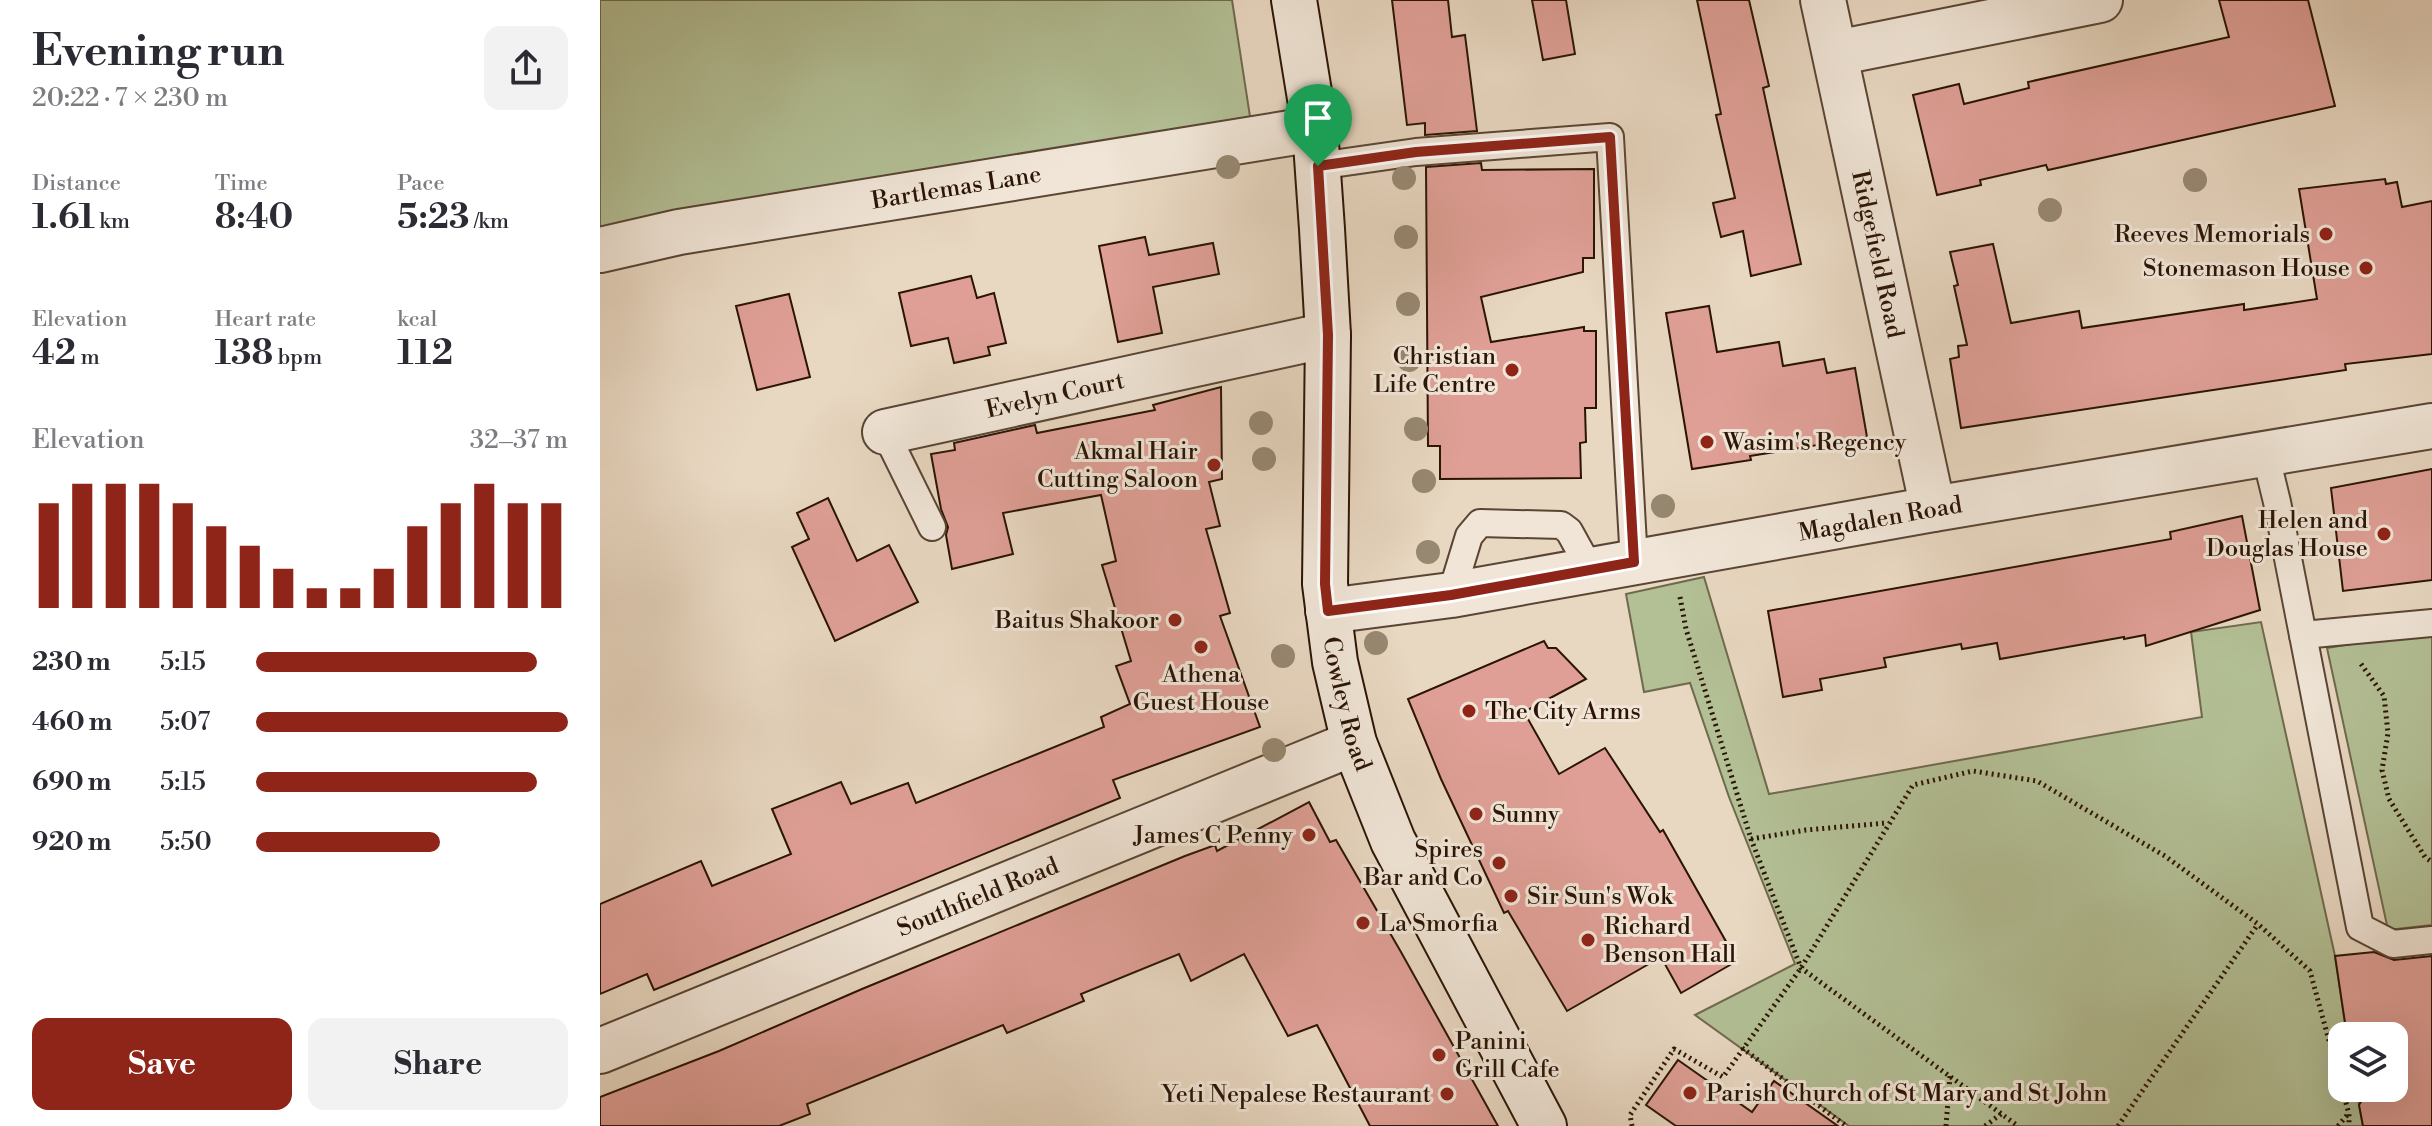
<!DOCTYPE html>
<html lang="en">
<head>
<meta charset="utf-8">
<style>
	:root { --surface:#fff; --page:#f2f2f3; --text:#2b2b33; --muted:#7c7c81; --accent:#8f2418 }
	body { margin:0; font-family:"Libre Bodoni",serif; background:var(--page); color:var(--text); height:100vh; display:flex; flex-direction:column; font-size:30px; white-space:nowrap }
	* { box-sizing:border-box; margin:0 }
	p { font-size:26px; color:var(--muted) }
	.icon { flex:none; width:44px; height:44px; fill:none; stroke:currentColor; stroke-width:2; stroke-linecap:round; stroke-linejoin:round }
	.map { position:relative; flex:1; overflow:hidden }
	.side { display:flex; flex-direction:column; background:var(--surface); width:600px }
	.side>* { flex:none }
	.controls { position:absolute; left:1728px; top:1022px; display:grid; gap:16px }
	.controls a { display:grid; place-items:center; width:80px; height:80px; border-radius:16px; background:var(--surface); box-shadow:0 8px 32px #0002; font-size:40px }
	.pin { position:absolute; display:grid; place-items:center; width:68px; height:68px; color:#fff; margin:-82px -34px; border-radius:50% 50% 50% 0; rotate:-45deg; box-shadow:0 0 8px #0007 }
	.pin .icon { rotate:45deg }
	.round { display:grid; place-items:center; flex:none; width:84px; height:84px; border-radius:16px; background:var(--page) }
	.summary { display:flex; align-items:center; justify-content:space-between; height:136px; padding:0 32px }
	h1 { font-size:44px; font-weight:800; line-height:60px }
	.figures { display:grid; grid-template-columns:repeat(3,1fr); gap:12px; height:136px; padding:8px 32px }
	.figures div { display:grid; align-content:center }
	.figures b { font-size:34px; font-weight:800 }
	.figures small { font-size:22px; font-weight:400 }
	.figures p { font-size:22px }
	.chart { height:224px; padding:16px 32px }
	.chart p { display:flex; justify-content:space-between }
	.chart svg { width:100%; height:144px; margin-top:8px; stroke:var(--accent); stroke-width:6 }
	.cta { display:flex; gap:16px; margin-top:auto; padding:16px 32px }
	.cta a { flex:1; height:92px; border-radius:16px; background:var(--accent); color:#fff; font-size:32px; font-weight:800; line-height:92px; text-align:center }
	.cta a+a { background:var(--page); color:var(--text) }
	ul { padding:0 32px; list-style:none; font-size:26px }
	li { display:grid; grid-template-columns:128px 96px 1fr; align-items:center; height:60px }
	li i { height:20px; border-radius:10px; background:var(--accent) }
	main { display:flex; flex:1; min-height:0 }
	.map>svg:first-child { display:block }
	.green { fill:#b3bf95; stroke:#6f6a4d; stroke-width:2 }
	.building { fill:#df9f96; stroke:#2b1405; stroke-width:2 }
	.lines { fill:none; stroke-linecap:round; stroke-linejoin:round }
	.lane-casing { stroke:#5a4534; stroke-width:30 }
	.street-casing { stroke:#5a4534; stroke-width:48 }
	.secondary-casing { stroke:#2b1405; stroke-width:48 }
	.path { stroke:#2b1405; stroke-width:5; stroke-dasharray:2 4; stroke-linecap:butt }
	.lane { stroke:#f0e5d7; stroke-width:26 }
	.street { stroke:#f0e5d7; stroke-width:44 }
	.secondary { stroke:#f0e5d7; stroke-width:44 }
	.tree { fill:#978871 }
	.route-casing { stroke:#fff; stroke-width:16 }
	.route { stroke:#8f2418; stroke-width:10 }
	.poi-dot { fill:#8f2418; stroke:#f0e5d7; stroke-width:3 }
	.labels { text-anchor:middle; stroke-width:6; stroke-linejoin:round; paint-order:stroke }
	.street-label { font-size:24px; fill:#2b1405; stroke:#f0e5d7 }
	.poi-label { font-size:24px; fill:#2b1405; stroke:#f0e5d7; text-anchor:end }
</style>
</head>
<body>
<main>
<section class="side">
<div class="summary"><div><h1>Evening run</h1><p>20:22 · 7 × 230 m</p></div><a class="round"><svg class="icon" aria-label="share" viewBox="0 0 24 24"><path d="M12 15V3M7 8l5-5 5 5M5 13v7h14v-7"/></svg></a></div>
<div class="figures">
<div><p>Distance</p><b>1.61<small> km</small></b></div>
<div><p>Time</p><b>8:40</b></div>
<div><p>Pace</p><b>5:23<small> /km</small></b></div>
</div>
<div class="figures">
<div><p>Elevation</p><b>42<small> m</small></b></div>
<div><p>Heart rate</p><b>138<small> bpm</small></b></div>
<div><p>kcal</p><b>112</b></div>
</div>
<div class="chart"><p><span>Elevation</span>32–37 m</p>
<svg viewBox="0 0 160 44" preserveAspectRatio="none"><path d="M5 44V12M15 44V6M25 44V6M35 44V6M45 44V12M55 44V19M65 44V25M75 44V32M85 44V38M95 44V38M105 44V32M115 44V19M125 44V12M135 44V6M145 44V12M155 44V12"/></svg>
</div>
<ul>
<li><b>230 m</b>5:15<i style="width:90%"></i></li>
<li><b>460 m</b>5:07<i style="width:100%"></i></li>
<li><b>690 m</b>5:15<i style="width:90%"></i></li>
<li><b>920 m</b>5:50<i style="width:59%"></i></li>
</ul>
<div class="cta"><a>Save</a><a>Share</a></div>
</section>
<div class="map">
<svg width="1832" height="1126" viewBox="0 0 1832 1126">
	<rect width="100%" height="100%" fill="#e8d7c1"/>
	<filter id="stains"><feTurbulence type="fractalNoise" baseFrequency=".0025" numOctaves="4"/><feColorMatrix values="0 0 0 0 .2 0 0 0 0 .09 0 0 0 0 .02 0 0 0 .5 -.17"/></filter>
	<radialGradient id="worn" r=".72"><stop offset=".6" stop-color="#630" stop-opacity="0"/><stop offset="1" stop-color="#630" stop-opacity=".3"/></radialGradient>
	<!-- green -->
	<g class="green">
		<path d="M0,0H632L651,123L0,234Z"/>
		<path d="M1104,577L1169,794L1602,717L1591,632L1661,622L1735,956L1747,1036H1742V1088H1756L1763,1126H1249L1095,1015L1195,964L1129,797L1090,683L1044,692L1026,594Z"/>
		<path d="M1832,631V925L1788,930L1727,648Z"/>
	</g>
	<!-- building -->
	<g class="building">
		<path d="M792,0H848L852,37L865,35L877,131L825,135V123L807,125Z"/>
		<path d="M932,0H966L975,54L943,60Z"/>
		<path d="M1097,0H1149L1169,86L1163,88L1201,264L1151,276L1143,231L1121,237L1113,203L1135,198L1116,115L1121,114Z"/>
		<path d="M1619,0H1708L1735,106L1448,170L1446,165L1380,180L1381,185L1337,195L1313,95L1359,84L1364,104L1429,88L1428,82L1629,37Z"/>
		<path d="M881,163L882,170L994,169V258H983V272L881,297L891,342L984,327V331H996V408H985L986,442L980,443L981,478L840,479V446H828L826,167Z"/>
		<path d="M1785,179L1786,184L1797,182L1802,207L1832,201V354L1745,364L1746,370L1361,428L1350,359L1359,357L1358,346L1367,345L1354,286L1358,285L1350,252L1393,244L1411,323L1479,311L1482,328L1644,304V310L1717,299L1699,189Z"/>
		<path d="M545,237L549,255L613,243L619,274L553,287L562,333L518,342L499,246Z"/>
		<path d="M371,276L377,298L394,293L406,343L388,347L390,355L354,363L348,338L311,346L299,293Z"/>
		<path d="M189,294L210,377L157,390L136,306Z"/>
		<path d="M1109,306L1117,352L1179,342L1183,366L1224,359L1227,373L1255,368L1267,437L1150,456L1151,460L1092,469L1066,313Z"/>
		<path d="M621,387L622,479L609,482L620,526L606,529L630,613L620,616L660,727L513,780L520,798L54,990L47,974L0,994V904L101,861L112,886L191,854L172,809L241,782L251,804L308,783L316,803L504,727L501,717L530,704L516,666L531,661L502,565L516,561L501,495L403,513L413,554L352,569L346,535L348,527L341,509L331,454L355,450L354,443L435,425L437,433L555,410L553,405Z"/>
		<path d="M1832,469V580L1743,591L1731,488Z"/>
		<path d="M228,498L257,561L289,545L318,602L235,641L192,547L209,539L197,513Z"/>
		<path d="M1642,516L1660,610L1546,646L1545,635L1524,639V637L1400,659L1397,643L1362,649L1361,644L1284,658L1286,667L1220,679L1222,690L1183,697L1168,611L1571,539L1570,532Z"/>
		<path d="M944,641L948,648H956L986,679L924,712L959,774L1005,748L1060,832L1063,830L1137,961L1081,993L1061,957L967,1011L908,911L904,913L841,779L808,699Z"/>
		<path d="M709,802L730,842L736,840L801,952L898,1126H770L717,1025L688,1036L644,954L591,981L579,954L481,994L484,1001L407,1033L403,1025L207,1104L210,1114L179,1126H0V1097L119,1051L262,989L585,856L615,845L617,851Z"/>
		<path d="M1774,952L1794,960L1832,956V1126H1763L1759,1105L1769,1088H1794V1042L1797,1036H1747L1735,956Z"/>
		<path d="M1078,1060L1152,1112L1174,1081L1238,1126H1076L1046,1105Z"/>
	</g>
	<g class="lines">
		<!-- lane casing -->
		<g class="lane-casing">
			<g id="lane">
				<path d="M718,166L816,152L1010,137L1034,562"/>
				<path d="M285,432L332,527"/>
				<path d="M1665,453L1677,502L1760,927L1793,944L1832,940"/>
				<path d="M851,595L869,536L880,523L961,525L969,531L990,569"/>
				<path d="M1703,635L1832,623"/>
			</g>
		</g>
		<!-- street casing -->
		<g class="street-casing">
			<g id="street">
				<path id="s1" d="M1223,0L1333,509"/>
				<path d="M1236,53L1500,0"/>
				<path id="s2" d="M0,250L79,232L715,129"/>
				<path id="s3" d="M285,432L728,335"/>
				<path id="s4" d="M728,611L851,595L1333,509L1832,426"/>
				<path id="s5" d="M0,1051L754,743"/>
			</g>
		</g>
		<!-- secondary casing -->
		<g class="secondary-casing">
			<g id="secondary">
				<path id="s6" d="M694,0L715,129L722,229L728,335L725,584L735,662L754,743L793,841L944,1126"/>
			</g>
		</g>
		<!-- path -->
		<g class="path">
			<path d="M1080,597L1086,629L1151,839L1201,968L1418,1126"/>
			<path d="M1761,664L1784,696L1788,733L1782,770L1789,799L1825,857L1832,862"/>
			<path d="M1151,839L1206,830L1286,823"/>
			<path d="M1142,1048L1246,1126"/>
			<path d="M1032,1126L1030,1115L1074,1049L1123,1077L1201,968L1313,785L1373,771L1437,781L1565,856L1658,924L1710,971L1749,1114V1126"/>
			<path d="M1346,1126L1350,1076"/>
			<path d="M1385,1126L1401,1114"/>
			<path d="M1518,1126L1658,924"/>
			<path d="M1738,1126L1748,1114"/>
		</g>
		<!-- lane -->
		<use href="#lane" class="lane"/>
		<!-- street -->
		<use href="#street" class="street"/>
		<!-- secondary -->
		<use href="#secondary" class="secondary"/>
	</g>
	<!-- trees -->
	<g class="tree">
		<circle cx="628" cy="167" r="12"/>
		<circle cx="804" cy="178" r="12"/>
		<circle cx="1595" cy="180" r="12"/>
		<circle cx="1450" cy="210" r="12"/>
		<circle cx="806" cy="237" r="12"/>
		<circle cx="808" cy="304" r="12"/>
		<circle cx="809" cy="360" r="12"/>
		<circle cx="661" cy="423" r="12"/>
		<circle cx="816" cy="429" r="12"/>
		<circle cx="664" cy="459" r="12"/>
		<circle cx="824" cy="481" r="12"/>
		<circle cx="1063" cy="506" r="12"/>
		<circle cx="828" cy="552" r="12"/>
		<circle cx="776" cy="643" r="12"/>
		<circle cx="683" cy="656" r="12"/>
		<circle cx="674" cy="750" r="12"/>
	</g>
	<g class="lines">
		<!-- route casing -->
		<g class="route-casing">
			<path id="route" d="M1010,137L1034,562L851,595L728,611L725,584L728,335L718,166L816,152Z"/>
		</g>
		<!-- route -->
		<use href="#route" class="route"/>
	</g>
	<!-- markers -->
	<g class="poi-dot">
		<circle cx="1726" cy="234" r="8"/>
		<circle cx="1766" cy="268" r="8"/>
		<circle cx="912" cy="370" r="8"/>
		<circle cx="1107" cy="442" r="8"/>
		<circle cx="614" cy="465" r="8"/>
		<circle cx="1784" cy="534" r="8"/>
		<circle cx="575" cy="620" r="8"/>
		<circle cx="601" cy="647" r="8"/>
		<circle cx="869" cy="711" r="8"/>
		<circle cx="876" cy="814" r="8"/>
		<circle cx="709" cy="835" r="8"/>
		<circle cx="899" cy="863" r="8"/>
		<circle cx="911" cy="896" r="8"/>
		<circle cx="763" cy="923" r="8"/>
		<circle cx="988" cy="940" r="8"/>
		<circle cx="839" cy="1055" r="8"/>
		<circle cx="1090" cy="1093" r="8"/>
		<circle cx="847" cy="1094" r="8"/>
	</g>
	<g class="labels">
		<!-- street labels -->
		<g class="street-label">
			<text dy="8" stroke="none"><textPath href="#s2" startOffset="362">Bartlemas Lane</textPath></text>
			<text dy="8" stroke="none"><textPath href="#s1" startOffset="260">Ridgefield Road</textPath></text>
			<text dy="8" stroke="none"><textPath href="#s3" startOffset="174">Evelyn Court</textPath></text>
			<text dy="8" stroke="none"><textPath href="#s4" startOffset="560">Magdalen Road</textPath></text>
			<text dy="8" stroke="none"><textPath href="#s6" startOffset="708">Cowley Road</textPath></text>
			<text dy="8" stroke="none"><textPath href="#s5" startOffset="408">Southfield Road</textPath></text>
		</g>
		<!-- poi labels -->
		<g class="poi-label">
			<text x="1710" y="242">Reeves Memorials</text>
			<text x="1750" y="276">Stonemason House</text>
			<text x="896" y="364">Christian<tspan x="896" dy="28">Life Centre</tspan></text>
			<text x="1123" y="450" text-anchor="start">Wasim's Regency</text>
			<text x="598" y="459">Akmal Hair<tspan x="598" dy="28">Cutting Saloon</tspan></text>
			<text x="1768" y="528">Helen and<tspan x="1768" dy="28">Douglas House</tspan></text>
			<text x="559" y="628">Baitus Shakoor</text>
			<text x="601" y="682" text-anchor="middle">Athena<tspan x="601" dy="28">Guest House</tspan></text>
			<text x="885" y="719" text-anchor="start">The City Arms</text>
			<text x="892" y="822" text-anchor="start">Sunny</text>
			<text x="693" y="843">James C Penny</text>
			<text x="883" y="857">Spires<tspan x="883" dy="28">Bar and Co</tspan></text>
			<text x="927" y="904" text-anchor="start">Sir Sun's Wok</text>
			<text x="779" y="931" text-anchor="start">La Smorfia</text>
			<text x="1004" y="934" text-anchor="start">Richard<tspan x="1004" dy="28">Benson Hall</tspan></text>
			<text x="855" y="1049" text-anchor="start">Panini<tspan x="855" dy="28">Grill Cafe</tspan></text>
			<text x="1106" y="1101" text-anchor="start">Parish Church of St Mary and St John</text>
			<text x="831" y="1102">Yeti Nepalese Restaurant</text>
		</g>
	</g>
	<rect width="100%" height="100%" filter="url(#stains)"/>
	<rect width="100%" height="100%" fill="url(#worn)"/>
</svg>
<div class="controls">
<a><svg class="icon" aria-label="layers" viewBox="0 0 24 24"><path d="M12 4l9 5-9 5-9-5zM3 14l9 5 9-5"/></svg></a>
</div>
<div class="pin" style="left:718px;top:166px;background:#1e9e55"><svg class="icon" aria-label="arrive" viewBox="0 0 24 24"><path d="M6 21V4h12l-3 4 3 4H6"/></svg></div>
</div>
</main>
</body>
</html>
